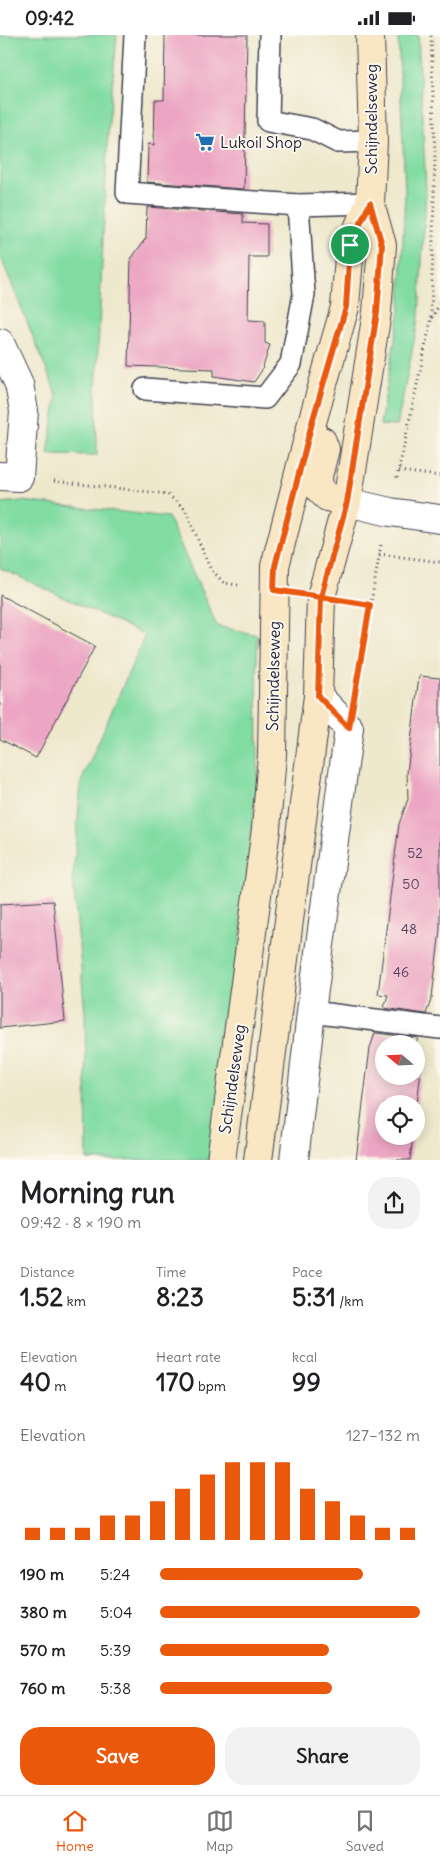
<!DOCTYPE html>
<html lang="en">
<head>
<meta charset="utf-8">
<style>
	:root { --surface:#fff; --page:#f2f2f2; --text:#202124; --muted:#757577; --line:#e0e0e0; --accent:#ea580c }
	body { margin:0; font-family:Delius,sans-serif; background:var(--page); color:var(--text); height:100vh; display:flex; flex-direction:column; font-size:19px; white-space:nowrap }
	* { box-sizing:border-box; margin:0 }
	p { font-size:16px; color:var(--muted) }
	.icon { flex:none; width:28px; height:28px; fill:none; stroke:currentColor; stroke-width:2; stroke-linecap:round; stroke-linejoin:round }
	.map { position:relative; height:1125px; overflow:hidden }
	.details { display:flex; flex-direction:column; background:var(--surface); flex:1 }
	.details>* { flex:none }
	.needle { width:32px; rotate:289deg }
	.tools { position:absolute; left:375px; top:1000px; display:grid; gap:10px }
	.tools a { display:grid; place-items:center; width:50px; height:50px; border-radius:50%; background:var(--surface); box-shadow:0 2px 12px #0003; font-size:25px }
	.pin { position:absolute; display:grid; place-items:center; width:42px; height:42px; color:#fff; margin:-21px; border:2px solid #fff; border-radius:50%; box-shadow:0 1px 5px #0007 }
	.round { display:grid; place-items:center; flex:none; width:52px; height:52px; border-radius:20px; background:var(--page) }
	.summary { display:flex; align-items:center; justify-content:space-between; height:85px; padding:0 20px }
	h1 { font-size:28px; font-weight:700; line-height:38px }
	.stats { display:grid; grid-template-columns:repeat(3,1fr); gap:8px; height:85px; padding:5px 20px }
	.stats div { display:grid; align-content:center }
	.stats b { font-size:25px; font-weight:700 }
	.stats small { font-size:14px; font-weight:400 }
	.stats p { font-size:14px }
	.chart { height:140px; padding:10px 20px }
	.chart p { display:flex; justify-content:space-between }
	.chart svg { width:100%; height:90px; margin-top:5px; stroke:var(--accent); stroke-width:6 }
	.action { display:flex; gap:10px; margin-top:auto; padding:10px 20px }
	.action a { flex:1; height:58px; border-radius:20px; background:var(--accent); color:#fff; font-size:20px; font-weight:700; line-height:58px; text-align:center }
	.action a+a { background:var(--page); color:var(--text) }
	ul { padding:0 20px; list-style:none; font-size:16px }
	li { display:grid; grid-template-columns:80px 60px 1fr; align-items:center; height:38px }
	li i { height:12px; border-radius:6px; background:var(--accent) }
	.status { display:flex; justify-content:space-between; align-items:center; height:35px; padding:0 25px; background:var(--surface); direction:ltr }
	.status svg { height:14px; fill:currentColor }
	.menu { display:flex; justify-content:space-around; align-items:center; height:70px; border-top:1px solid var(--line); background:var(--surface); font-size:14px; color:var(--muted) }
	.menu a { display:grid; justify-items:center; gap:2px }
	.menu .on { color:var(--accent) }
	.map>svg:first-child { display:block }
	.green { fill:#81dca2; stroke:#527f6e }
	.building { fill:#eca6c3 }
	.lines { fill:none; stroke-linecap:round; stroke-linejoin:round }
	.service-casing { stroke:#414051; stroke-width:24 }
	.minor-casing { stroke:#414051; stroke-width:30 }
	.secondary-casing { stroke:#414051; stroke-width:30 }
	.path { stroke:#414051; stroke-width:3; stroke-dasharray:1 4; stroke-linecap:butt }
	.service { stroke:#fff; stroke-width:21 }
	.minor { stroke:#fff; stroke-width:28 }
	.secondary { stroke:#f9e7c3; stroke-width:28 }
	.route-casing { stroke:#fff; stroke-width:10 }
	.route { stroke:#ea580c; stroke-width:6 }
	.labels { text-anchor:middle; stroke-width:4; stroke-linejoin:round; paint-order:stroke }
	.number-label { font-size:14px; fill:#54435d }
	.street-label { font-size:16px; fill:#22223b; stroke:#fbf7ec }
	.poi-label { font-size:16px; fill:#22223b; stroke:#fbf7ec; text-anchor:start }
</style>
</head>
<body>
<div class="status"><b>09:42</b><svg viewBox="0 0 49 12"><path d="M0 12V9h3v3zM5 12V6h3v6zM10 12V3h3v9zM15 12V0h3v12zM26 1h20v11H26zM47 4h2v5h-2z"/></svg></div>
<div class="map">
<svg width="440" height="1125" viewBox="0 0 440 1125">
	<rect width="100%" height="100%" fill="#fbf7ec"/>
	<filter id="ink" filterUnits="userSpaceOnUse"><feTurbulence type="fractalNoise" baseFrequency=".02" numOctaves="2"/><feDisplacementMap in="SourceGraphic" scale="10" xChannelSelector="R" yChannelSelector="G"/><feConvolveMatrix kernelMatrix="1 2 1 2 8 2 1 2 1" color-interpolation-filters="sRGB"/></filter>
	<filter id="wash" filterUnits="userSpaceOnUse"><feTurbulence type="fractalNoise" baseFrequency=".0096" numOctaves="4" result="noise"/><feDisplacementMap in="SourceGraphic" scale="20" xChannelSelector="R" yChannelSelector="G"/><feGaussianBlur stdDeviation="1.12" result="paint"/><feColorMatrix in="noise" values="0 0 0 0 0 0 0 0 0 0 0 0 0 0 0 0 0 1.4 0 .05"/><feComposite in="paint" operator="in"/></filter>
	<g filter="url(#wash)">
		<rect width="100%" height="100%" fill="#eee8cc"/>
		<!-- green -->
		<g class="green">
			<path d="M0,0H117L108,97L96,358L97,420L48,419L57,361L0,220Z"/>
			<path d="M398,0H418L426,156L419,281L397,391L380,390L400,276L405,155Z"/>
			<path d="M21,466L168,482L217,591L257,600L258,733L242,892L214,1125H87L85,978L73,843L81,747L145,600L0,533V468Z"/>
		</g>
		<g id="blocks">
			<!-- building -->
			<g class="building">
				<path d="M165,0H247L244,154L147,147L148,109L154,110L155,65H164Z"/>
				<path d="M147,172L243,179V188L267,189V222H249L248,285L265,286V308L270,310L262,335L254,347L214,341V334L128,331L131,224L146,203Z"/>
				<path d="M0,560L95,611L36,723L0,704Z"/>
				<path d="M419,641L440,643V895L432,962L426,979L384,973L388,960L378,959L399,789L408,764L407,738Z"/>
				<path d="M53,866L65,986L0,993V869Z"/>
				<path d="M375,998L418,1003L416,1009H384V1041H416V1017L423,1018L416,1078V1069H384V1101H413L410,1125H356L370,1013Z"/>
			</g>
		</g>
	</g>
	<g filter="url(#ink)">
		<use href="#blocks" fill-opacity="0" stroke="#414051" stroke-width="1"/>
		<g class="lines">
			<!-- service casing -->
			<g class="service-casing">
				<g id="service">
					<path d="M135,0L127,158L298,170L370,168"/>
					<path d="M270,0L268,86L312,94L338,107L373,106"/>
					<path d="M145,354L265,363L291,329L304,259L298,170"/>
					<path d="M311,977L440,993"/>
				</g>
			</g>
			<!-- minor casing -->
			<g class="minor-casing">
				<g id="minor">
					<path d="M0,308L19,349L24,376L19,442L0,441"/>
					<path d="M347,467L390,477L440,484"/>
					<path d="M294,1125L311,977L349,693L318,661"/>
				</g>
			</g>
			<!-- secondary casing -->
			<g class="secondary-casing">
				<g id="secondary">
					<path d="M322,406L325,414L318,441L319,454L327,462L347,467"/>
					<path d="M221,1125L266,794L272,720L275,531L313,384L345,272L350,210L370,168"/>
					<path d="M258,1125L318,661L321,562L347,467L377,277L382,210L370,168L373,106L370,0"/>
				</g>
			</g>
			<!-- path -->
			<g class="path">
				<path d="M432,283L440,268"/>
				<path d="M399,436L440,441"/>
				<path d="M397,443L431,285L435,119L431,0"/>
				<path d="M54,446L167,459L185,474L210,533L224,548L238,550"/>
				<path d="M379,519L440,527"/>
				<path d="M356,567L370,570"/>
				<path d="M357,649L381,510"/>
			</g>
			<!-- service -->
			<use href="#service" class="service"/>
			<!-- minor -->
			<use href="#minor" class="minor"/>
			<!-- secondary -->
			<use href="#secondary" class="secondary"/>
		</g>
	</g>
	<g class="lines" filter="url(#ink)">
		<!-- route casing -->
		<g class="route-casing">
			<path id="route" d="M350,210L346,272L313,384L275,531L274,555L321,562L318,661L349,693L370,570L321,562L347,467L377,277L382,210L370,168L350,210"/>
		</g>
		<!-- route -->
		<use href="#route" class="route"/>
	</g>
	<!-- icons -->
	<defs>
		<g id="supermarket-bare" transform="scale(1.5)"><path d="M-6-5.5h2.5l.6 2H6L4.5 2H-2.5L-4.4-4H-6ZM-1.5 3.2a1.3 1.3 0 1 0 .1 0ZM3 3.2a1.3 1.3 0 1 0 .1 0Z" fill="#1f6fb2" stroke="#fbf7ec" stroke-width="2.5" paint-order="stroke"/></g>
	</defs>
	<g fill-rule="evenodd">
		<use href="#supermarket-bare" x="205" y="107"/>
	</g>
	<g class="labels">
		<!-- number labels -->
		<g class="number-label">
			<text x="415" y="823">52</text>
			<text x="411" y="854">50</text>
			<text x="409" y="899">48</text>
			<text x="401" y="942">46</text>
		</g>
		<!-- street labels -->
		<g class="street-label">
			<text transform="translate(371 84) rotate(-90)" y="6">Schijndelseweg</text>
			<text transform="translate(273 641) rotate(-89)" y="6">Schijndelseweg</text>
			<text transform="translate(232 1044) rotate(-82)" y="6">Schijndelseweg</text>
		</g>
		<!-- poi labels -->
		<g class="poi-label">
			<text x="220" y="113">Lukoil Shop</text>
		</g>
	</g>
</svg>
<div class="tools">
<a><svg class="needle" viewBox="-14 -14 28 28"><path d="M0-13l5 13h-10z" fill="#e53935"/><path d="M0 13l5-13h-10z" fill="#757577"/></svg></a>
<a><svg class="icon" aria-label="locate" viewBox="0 0 24 24"><circle cx="12" cy="12" r="6"/><path d="M12 2v4M12 18v4M2 12h4M18 12h4"/></svg></a>
</div>
<div class="pin" style="left:350px;top:210px;background:#1e9e55"><svg class="icon" aria-label="arrive" viewBox="0 0 24 24"><path d="M6 21V4h12l-3 4 3 4H6"/></svg></div>
</div>
<section class="details">
<div class="summary"><div><h1>Morning run</h1><p>09:42 · 8 × 190 m</p></div><a class="round"><svg class="icon" aria-label="share" viewBox="0 0 24 24"><path d="M12 15V3M7 8l5-5 5 5M5 13v7h14v-7"/></svg></a></div>
<div class="stats">
<div><p>Distance</p><b>1.52<small> km</small></b></div>
<div><p>Time</p><b>8:23</b></div>
<div><p>Pace</p><b>5:31<small> /km</small></b></div>
</div>
<div class="stats">
<div><p>Elevation</p><b>40<small> m</small></b></div>
<div><p>Heart rate</p><b>170<small> bpm</small></b></div>
<div><p>kcal</p><b>99</b></div>
</div>
<div class="chart"><p><span>Elevation</span>127–132 m</p>
<svg viewBox="0 0 160 44" preserveAspectRatio="none"><path d="M5 44V38M15 44V38M25 44V38M35 44V32M45 44V32M55 44V25M65 44V19M75 44V12M85 44V6M95 44V6M105 44V6M115 44V19M125 44V25M135 44V32M145 44V38M155 44V38"/></svg>
</div>
<ul>
<li><b>190 m</b>5:24<i style="width:78%"></i></li>
<li><b>380 m</b>5:04<i style="width:100%"></i></li>
<li><b>570 m</b>5:39<i style="width:65%"></i></li>
<li><b>760 m</b>5:38<i style="width:66%"></i></li>
</ul>
<div class="action"><a>Save</a><a>Share</a></div>
</section>
<nav class="menu">
<a class="on"><svg class="icon" aria-label="home" viewBox="0 0 24 24"><path d="M3 11l9-7 9 7M6 9v11h12V9"/></svg>Home</a>
<a><svg class="icon" aria-label="map" viewBox="0 0 24 24"><path d="M3 6l6-2 6 2 6-2v14l-6 2-6-2-6 2zM9 4v14M15 6v14"/></svg>Map</a>
<a><svg class="icon" aria-label="saved" viewBox="0 0 24 24"><path d="M7 4h10v16l-5-4-5 4z"/></svg>Saved</a>
</nav>
</body>
</html>
